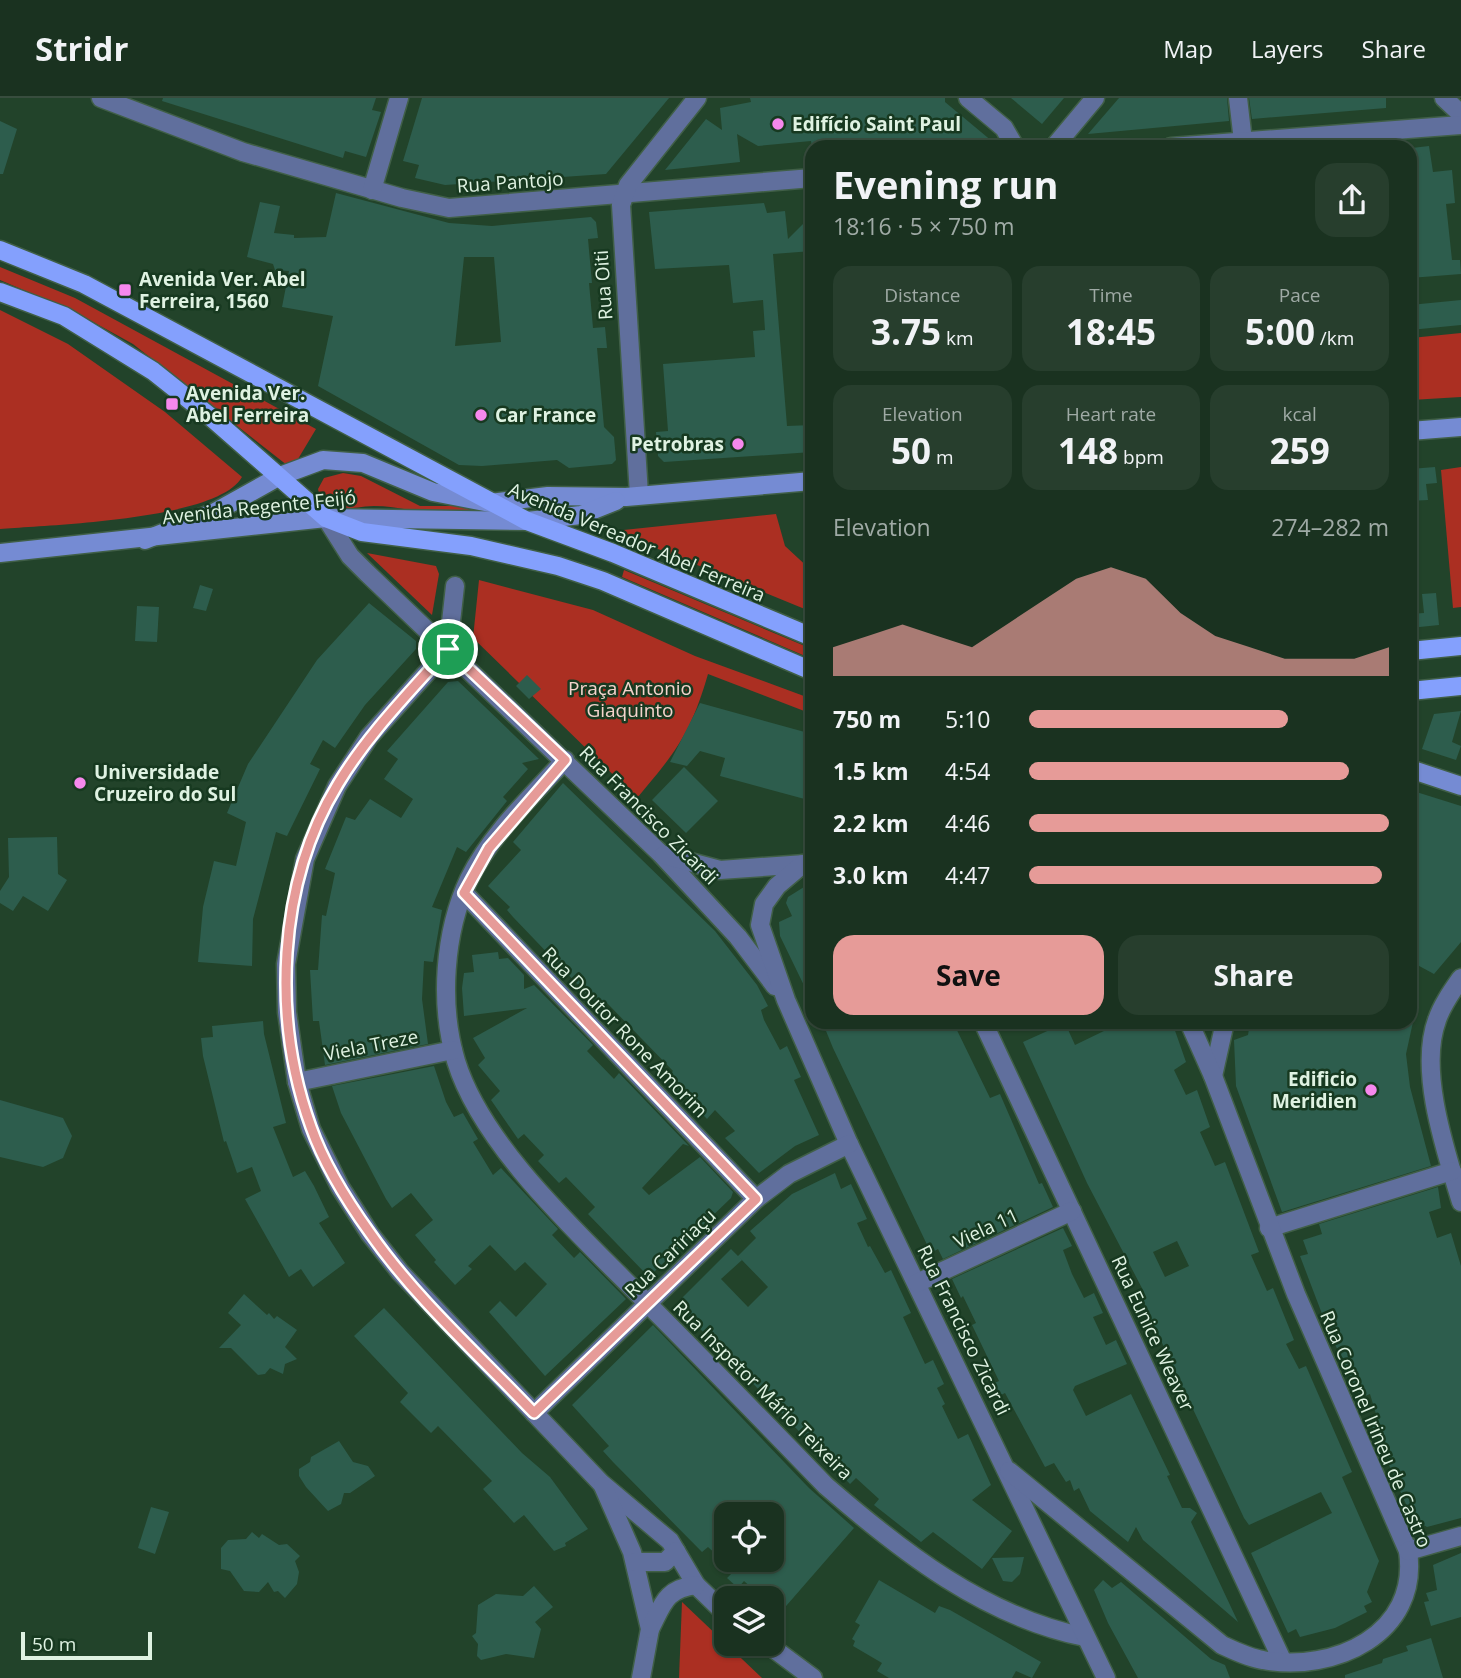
<!DOCTYPE html>
<html lang="en">
<head>
<meta charset="utf-8">
<style>
	:root { --surface:#1a3220; --page:#273e2d; --text:#f1f3f6; --muted:#9faaa5; --line:#384d3e; --accent:#e69b98 }
	body { margin:0; font-family:"Open Sans",sans-serif; background:var(--page); color:var(--text); height:100vh; display:flex; flex-direction:column; font-size:26px; white-space:nowrap }
	* { box-sizing:border-box; margin:0 }
	p { font-size:23px; color:var(--muted) }
	.icon { flex:none; width:38px; height:38px; fill:none; stroke:currentColor; stroke-width:2; stroke-linecap:round; stroke-linejoin:round }
	.map { position:relative; flex:1; overflow:hidden }
	.details { position:absolute; left:805px; top:42px; width:612px; height:889px; display:flex; flex-direction:column; background:var(--surface); border-radius:21px; box-shadow:0 2px 5px #0004,0 0 0 2px var(--line) }
	.details>* { flex:none }
	.buttons { position:absolute; left:714px; top:1404px; display:grid; gap:14px }
	.buttons a { display:grid; place-items:center; width:70px; height:70px; border-radius:14px; background:var(--surface); box-shadow:0 2px 5px #0004,0 0 0 2px var(--line); font-size:35px }
	.scale { position:absolute; left:21px; bottom:18px; width:131px; box-sizing:border-box; padding-left:7px; border:4px solid #dff2e2; border-top:0; font-size:19px; line-height:24px; white-space:nowrap; color:#dff2e2; -webkit-text-stroke:5px #173920; paint-order:stroke }
	.pin { position:absolute; display:grid; place-items:center; width:60px; height:60px; color:#fff; margin:-30px; border:4px solid #fff; border-radius:50%; box-shadow:0 2px 7px #0007 }
	.round { display:grid; place-items:center; flex:none; width:74px; height:74px; border-radius:21px; background:var(--page) }
	.head { display:flex; align-items:center; justify-content:space-between; height:119px; padding:0 28px }
	h1 { font-size:38px; font-weight:700; line-height:52px }
	.figures { display:grid; grid-template-columns:repeat(3,1fr); gap:10px; height:119px; padding:7px 28px }
	.figures div { display:grid; align-content:center; border-radius:18px; background:var(--page); text-align:center }
	.figures b { font-size:35px; font-weight:700 }
	.figures small { font-size:19px; font-weight:400 }
	.figures p { font-size:19px }
	.chart { height:196px; padding:14px 28px }
	.chart p { display:flex; justify-content:space-between }
	.chart svg { width:100%; height:126px; margin-top:7px; fill:var(--accent); opacity:.7 }
	.button { display:flex; gap:14px; margin-top:auto; padding:14px 28px }
	.button a { flex:1; height:80px; border-radius:21px; background:var(--accent); color:#111; font-size:28px; font-weight:700; line-height:80px; text-align:center }
	.button a+a { background:var(--page); color:var(--text) }
	ul { padding:0 28px; list-style:none; font-size:23px }
	li { display:grid; grid-template-columns:112px 84px 1fr; align-items:center; height:52px }
	li i { height:18px; border-radius:9px; background:var(--accent) }
	header { display:flex; align-items:center; gap:42px; box-sizing:border-box; height:98px; padding:0 35px; background:var(--surface); border-bottom:2px solid var(--line) }
	header strong { font-size:33px }
	nav { display:flex; gap:38px; margin-inline-start:auto; font-size:24px }
	.map>svg:first-child { display:block }
	.green { fill:#ab2f22 }
	.building { fill:#2d5d4d; fill-rule:evenodd }
	.lines { fill:none; stroke-linecap:round; stroke-linejoin:round }
	.street-casing { stroke:#405f47; stroke-width:21 }
	.secondary-casing { stroke:#405f47; stroke-width:21 }
	.primary-casing { stroke:#405f47; stroke-width:21 }
	.street { stroke:#606f9d; stroke-width:18 }
	.secondary { stroke:#758bd3; stroke-width:18 }
	.primary { stroke:#84a0fd; stroke-width:18 }
	.route-casing { stroke:#fff; stroke-width:14 }
	.route { stroke:#e69b98; stroke-width:9 }
	.poi-dot { fill:#f688ed; stroke:#173920; stroke-width:2.5 }
	.labels { text-anchor:middle; stroke-width:5; stroke-linejoin:round; paint-order:stroke }
	.poi-label { font-size:19px; font-weight:bold; fill:#dff2e2; stroke:#173920; text-anchor:start }
	.street-label { font-size:19px; fill:#dff2e2; stroke:#173920 }
	.park-label { font-size:19px; fill:#f4d3cc; stroke:#173920 }
</style>
</head>
<body>
<header>
<strong>Stridr</strong>
<nav><a>Map</a><a>Layers</a><a>Share</a></nav>
</header>
<div class="map">
<svg width="1461" height="1580" viewBox="0 0 1461 1580">
	<rect width="100%" height="100%" fill="#22432a"/>
	<!-- green -->
	<g class="green">
		<path d="M0,169L75,200L316,331L292,371L133,246L75,214L0,182Z"/>
		<path d="M0,212L68,246L165,314L242,379C218,422 49,427 0,431Z"/>
		<path d="M1461,235V299L1411,302V240Z"/>
		<path d="M1461,369V509L1453,510L1441,372Z"/>
		<path d="M343,375L361,378L420,408H458L481,415C439,425 413,408 374,408C350,409 345,415 321,404L318,391L324,380Z"/>
		<path d="M776,416L785,448L812,473V514L614,433Z"/>
		<path d="M367,455L436,468L439,476L432,517Z"/>
		<path d="M624,472L812,551V561L622,479Z"/>
		<path d="M479,482L593,512L695,558L812,601V616L708,576C691,635 676,654 637,700L473,540Z"/>
		<path d="M682,1504L762,1580H679Z"/>
	</g>
	<!-- building -->
	<g class="building">
		<path d="M163,0H376L372,12L381,14L366,59L345,53L343,60L162,3Z"/>
		<path d="M422,0H669L606,76L445,87L415,80L419,67L403,63Z"/>
		<path d="M750,0H945V4L993,44L922,49H812L811,43L758,48L737,36L740,64L665,72L706,21L722,32L720,10L751,4Z"/>
		<path d="M1011,0H1064L1042,26Z"/>
		<path d="M1119,0H1227L1229,23L1088,36Z"/>
		<path d="M1249,0H1386V10L1252,21Z"/>
		<path d="M0,23L17,31L3,76H0Z"/>
		<path d="M1429,48L1433,74L1452,72L1455,105L1446,106L1452,162H1460L1461,176L1410,180L1412,50Z"/>
		<path d="M336,95L449,125L492,128L591,119L596,124L598,140L588,141L592,185H589L593,230L605,229L607,250H597L604,329L614,339L616,362L612,366L569,370L557,362L482,368L459,367L318,288L333,218L282,209L289,173L275,172L273,166L247,159L260,104L280,108L274,135L294,137V140L326,139ZM464,159H494L501,244L455,248Z"/>
		<path d="M764,105L767,115L785,113L788,141L812,117V153L773,156L787,328L812,327V354L664,364L658,358L656,334L668,333L663,266L755,259L753,233L765,232L763,202L733,205L729,167L655,171L649,114Z"/>
		<path d="M1461,202V227L1410,232V207Z"/>
		<path d="M1435,369L1437,385L1426,386L1428,402L1410,403V371Z"/>
		<path d="M200,487L213,491L206,513L193,510Z"/>
		<path d="M1436,495L1439,527L1410,530V516L1424,515L1422,496Z"/>
		<path d="M369,505L416,543V551L365,607L335,650L323,642L310,666L320,671L287,738L276,734L253,821L252,868L198,864L203,809L214,763L236,768L246,724L227,715L248,666L317,562Z"/>
		<path d="M137,508L159,509L157,544L135,543Z"/>
		<path d="M527,577L541,591L529,601L516,588Z"/>
		<path d="M458,583L539,661L522,665L528,671L503,699L507,703L466,754L457,749L432,809L442,812L433,864L424,863L422,901L428,946L325,967L319,923H313L310,872H318L322,817L326,818L335,775L325,771L346,719L355,722L370,701L401,720L413,701L384,681L398,661L387,653L448,584Z"/>
		<path d="M700,605L812,636V703L720,678L725,660L700,653L687,668L670,664Z"/>
		<path d="M1461,613L1452,644L1461,648L1456,662L1422,651L1434,616Z"/>
		<path d="M684,669L718,703L686,735L652,702Z"/>
		<path d="M563,685L715,833L757,887L768,908L761,912L764,922L780,952L787,948L801,979L794,982L819,1037L795,1048L759,1075L725,1040L735,1033L715,1012L707,1021L667,979L673,973L607,905L601,911L513,819L507,812L510,809L488,788L521,752L513,744Z"/>
		<path d="M1410,692L1461,708V844L1434,876L1410,863Z"/>
		<path d="M57,739L58,776L67,782L48,813L23,798L13,813L0,805V793L9,779L8,740Z"/>
		<path d="M812,784V904L780,838L779,824L792,818L786,805L788,799Z"/>
		<path d="M498,854L499,861L508,860L524,877V891L534,887L593,947L587,953L614,981L619,975L689,1048L683,1046L642,1090L649,1097L700,1059L733,1094L731,1100L653,1175L646,1176L588,1116L595,1109L566,1079L559,1085L538,1063L544,1057L524,1036L518,1041L491,1002L500,993L478,967L485,960L473,940L527,910L464,918L462,890L464,875L474,874L472,857Z"/>
		<path d="M263,923L264,936L286,1025L273,1029L293,1079L305,1073L314,1088L329,1119L319,1125L345,1165L313,1189L301,1171L289,1179L245,1101L261,1093L252,1069L237,1075L226,1043L224,1044L203,958L201,940L213,939L212,928Z"/>
		<path d="M831,924H953L990,1000L1000,996L1039,1086L1042,1085L1053,1109L943,1161L938,1151L931,1155L833,950L824,928Z"/>
		<path d="M1106,924H1172L1186,964L1174,972L1186,997L1197,992L1210,1029L1200,1034L1215,1068L1225,1064L1259,1154L1251,1157L1267,1193L1273,1190L1294,1242L1286,1246L1299,1271L1306,1268L1352,1374L1342,1379L1379,1463L1367,1494L1372,1504L1364,1508L1367,1514L1335,1530L1300,1539L1296,1531L1288,1535L1251,1455L1332,1415L1321,1394L1249,1427L1244,1420L1148,1215L1142,1198L1144,1194L1087,1085L1023,944L1065,925L1075,947L1108,931ZM1177,1143L1189,1168L1165,1179L1153,1154Z"/>
		<path d="M1250,924H1413L1406,956L1410,989L1431,1068L1282,1114L1236,988L1234,942L1248,937Z"/>
		<path d="M434,968L446,1004L454,1019L463,1015L478,1041L473,1044L493,1077L501,1070L558,1131L552,1137L574,1160L580,1154L626,1201L545,1278L489,1214L500,1203L516,1219L547,1186L525,1164L515,1173L490,1147L468,1168L472,1171L455,1187L434,1164L436,1162L415,1137L433,1122L411,1095L392,1110L386,1101L341,1015L332,988Z"/>
		<path d="M0,1002L63,1020L72,1038L63,1060L43,1069L0,1059Z"/>
		<path d="M835,1075L841,1091L851,1086L867,1121L857,1125L868,1149L870,1148L885,1175L891,1172L911,1215L903,1219L925,1266L933,1262L944,1286L937,1290L945,1306L942,1308L958,1341L968,1336L991,1387L972,1402L1012,1433L982,1471L933,1434L921,1444L874,1407L879,1401L856,1380L850,1386L676,1206L731,1151L742,1162L721,1181L748,1209L768,1189L738,1158L756,1140L750,1133L792,1096Z"/>
		<path d="M1438,1089L1441,1110L1429,1114L1437,1140L1451,1135L1461,1168V1420L1427,1429L1412,1420L1372,1328L1379,1326L1370,1296L1360,1300L1327,1229L1300,1158L1308,1156L1303,1142L1322,1136L1319,1126Z"/>
		<path d="M1063,1130L1072,1148L1063,1152L1072,1176L1084,1200L1094,1195L1103,1215L1093,1219L1106,1247L1116,1242L1127,1266L1075,1288L1073,1292L1086,1318L1131,1296L1170,1377L1167,1378L1182,1410H1190L1197,1415L1191,1424L1238,1524L1143,1442L1136,1429L1128,1444L1090,1413L1079,1390L1074,1393L1070,1382L1066,1384L1054,1365L1045,1369L1005,1295L997,1299L992,1286L999,1283L972,1227L976,1225L963,1198L961,1200L952,1181Z"/>
		<path d="M244,1196L267,1217L269,1215L274,1221L277,1218L297,1232L285,1249L297,1261L285,1266L283,1276L270,1270L265,1276L258,1277L231,1250H219L241,1227L228,1215Z"/>
		<path d="M384,1210L522,1355L550,1379L588,1431L565,1445L566,1448L554,1453L524,1417L514,1425L483,1391L492,1383L438,1328L431,1335L400,1304L408,1295L354,1238Z"/>
		<path d="M653,1227L809,1390L854,1430L780,1515L772,1507V1500H763L744,1483L738,1490L727,1480L734,1473L708,1449L702,1454L613,1364L603,1353L609,1348L572,1307ZM726,1416H772V1461H726Z"/>
		<path d="M339,1343L353,1364L368,1368L375,1378L350,1395H344L341,1406L328,1413L306,1389L299,1378V1371L310,1364L311,1359Z"/>
		<path d="M151,1409L169,1414L155,1456L138,1450Z"/>
		<path d="M252,1434L259,1440L262,1436L279,1447L287,1446L300,1458L295,1463L299,1474L297,1486L285,1500L278,1493L274,1494L268,1484L259,1494L244,1493L230,1473L221,1471V1450L228,1442L246,1441Z"/>
		<path d="M1461,1455V1519L1431,1528L1424,1504L1429,1503L1426,1495L1437,1492L1433,1467Z"/>
		<path d="M1024,1459L1020,1476L1012,1484L1003,1483L992,1460Z"/>
		<path d="M879,1482L935,1515L939,1508L950,1512L1041,1564L1032,1580L1016,1573L1012,1580H889L877,1573L882,1565L853,1548L855,1543L852,1541L860,1527L855,1524Z"/>
		<path d="M1103,1482L1112,1490L1121,1484L1211,1561L1225,1567L1230,1580H1138L1108,1525L1094,1492Z"/>
		<path d="M534,1488L553,1509L535,1524L541,1531L534,1560L506,1556L481,1562L477,1558L478,1546L472,1538L476,1535L478,1507L496,1496L523,1498Z"/>
		<path d="M1431,1540L1443,1580H1345V1577L1382,1565L1383,1561L1408,1553L1406,1548Z"/>
	</g>
	<g class="lines">
		<!-- street casing -->
		<g class="street-casing">
			<g id="street">
				<path d="M101,0L243,54L402,100L449,110L812,80"/>
				<path d="M968,0L1004,30L1015,49"/>
				<path d="M1238,0L1243,43"/>
				<path d="M1444,0L1461,16"/>
				<path d="M1054,49L1095,0"/>
				<path d="M1171,49L1461,27"/>
				<path d="M372,92L399,0"/>
				<path d="M639,397L621,107L628,87L697,0"/>
				<path d="M326,420L350,458L367,475L661,756L738,839L775,888"/>
				<path d="M455,488L448,551L369,639L337,688L305,761L286,866L287,914L297,984L311,1031L340,1089L370,1136L400,1174L601,1385L670,1443L696,1487L726,1516"/>
				<path d="M565,662C531,699 491,736 469,781C444,834 439,906 456,963C483,1051 585,1141 648,1206C708,1266 767,1327 826,1388C901,1453 985,1519 1085,1539"/>
				<path d="M664,757L720,772L805,766"/>
				<path d="M803,766L777,788L764,806L760,827L786,902L849,1046L1106,1580"/>
				<path d="M464,795L756,1101"/>
				<path d="M1461,880C1452,893 1442,907 1437,922C1418,973 1446,1054 1461,1104"/>
				<path d="M983,924L1283,1564"/>
				<path d="M1213,978L1225,924"/>
				<path d="M297,984L453,952"/>
				<path d="M1269,1130L1452,1073"/>
				<path d="M917,1185L1072,1113"/>
				<path d="M534,1315L756,1101L789,1076L849,1046"/>
				<path d="M1009,1373L1222,1547C1235,1553 1249,1560 1263,1562C1334,1575 1420,1536 1408,1453L1296,1196L1213,978L1189,924"/>
				<path d="M603,1388L632,1454L650,1531L641,1580"/>
				<path d="M1408,1453L1461,1438"/>
				<path d="M635,1464H665L676,1453"/>
				<path d="M650,1531C663,1506 665,1491 696,1487"/>
				<path d="M766,1545L813,1580"/>
			</g>
		</g>
		<!-- secondary casing -->
		<g class="secondary-casing">
			<g id="secondary">
				<path d="M1410,333L1461,329"/>
				<path d="M145,442L215,414L280,378L323,362L363,365L433,394L490,405L548,398L626,399L812,383"/>
				<path d="M0,455L326,420L527,423L581,417L616,403"/>
				<path d="M1410,671L1461,688"/>
			</g>
		</g>
		<!-- primary casing -->
		<g class="primary-casing">
			<g id="primary">
				<path d="M0,152L84,186L527,423L613,455L812,539"/>
				<path d="M0,194L64,218L153,273L212,320L326,420L362,434L471,448L558,468L603,483L812,573"/>
				<path d="M1410,553L1461,548"/>
				<path d="M1410,593L1461,588"/>
			</g>
		</g>
		<!-- street -->
		<use href="#street" class="street"/>
		<!-- secondary -->
		<use href="#secondary" class="secondary"/>
		<!-- primary -->
		<use href="#primary" class="primary"/>
	</g>
	<g class="lines">
		<!-- route casing -->
		<g class="route-casing">
			<path id="route" d="M448,551L565,662L489,750L464,795L756,1101L534,1315C479,1257 416,1201 370,1135C347,1103 324,1066 311,1029C272,921 277,786 338,686C368,636 409,595 448,551Z"/>
		</g>
		<!-- route -->
		<use href="#route" class="route"/>
	</g>
	<!-- markers -->
	<g class="poi-dot">
		<circle cx="778" cy="26" r="7"/>
		<rect x="118" y="185" width="14" height="14" rx="3.5"/>
		<rect x="165" y="299" width="14" height="14" rx="3.5"/>
		<circle cx="481" cy="317" r="7"/>
		<circle cx="738" cy="346" r="7"/>
		<circle cx="80" cy="685" r="7"/>
		<circle cx="1371" cy="992" r="7"/>
	</g>
	<g class="labels">
		<!-- poi labels -->
		<g class="poi-label">
			<text x="792" y="33">Edifício Saint Paul</text>
			<text x="139" y="188">Avenida Ver. Abel<tspan x="139" dy="22">Ferreira, 1560</tspan></text>
			<text x="186" y="302">Avenida Ver.<tspan x="186" dy="22">Abel Ferreira</tspan></text>
			<text x="495" y="324">Car France</text>
			<text x="724" y="353" text-anchor="end">Petrobras</text>
			<text x="94" y="681">Universidade<tspan x="94" dy="22">Cruzeiro do Sul</tspan></text>
			<text x="1357" y="988" text-anchor="end">Edificio<tspan x="1357" dy="22">Meridien</tspan></text>
		</g>
		<!-- street labels -->
		<g class="street-label">
			<text transform="translate(510 84) rotate(-4)" y="7">Rua Pantojo</text>
			<text transform="translate(603 187) rotate(-94)" y="7">Rua Oiti</text>
			<text transform="translate(259 409) rotate(-6)" y="7">Avenida Regente Feijó</text>
			<text transform="translate(637 444) rotate(23)" y="7">Avenida Vereador Abel Ferreira</text>
			<text transform="translate(649 717) rotate(45)" y="7">Rua Francisco Zicardi</text>
			<text transform="translate(625 934) rotate(46)" y="7">Rua Doutor Rone Amorim</text>
			<text transform="translate(371 947) rotate(-11)" y="7">Viela Treze</text>
			<text transform="translate(986 1130) rotate(-25)" y="7">Viela 11</text>
			<text transform="translate(670 1155) rotate(-44)" y="7">Rua Caririaçu</text>
			<text transform="translate(964 1232) rotate(64)" y="7">Rua Francisco Zicardi</text>
			<text transform="translate(1153 1235) rotate(65)" y="7">Rua Eunice Weaver</text>
			<text transform="translate(763 1292) rotate(45)" y="7">Rua Inspetor Mário Teixeira</text>
			<text transform="translate(1376 1331) rotate(67)" y="7">Rua Coronel Irineu de Castro</text>
		</g>
		<!-- park labels -->
		<g class="park-label">
			<text x="630" y="597">Praça Antonio<tspan x="630" dy="22">Giaquinto</tspan></text>
		</g>
	</g>
</svg>
<div class="buttons">
<a><svg class="icon" aria-label="locate" viewBox="0 0 24 24"><circle cx="12" cy="12" r="6"/><path d="M12 2v4M12 18v4M2 12h4M18 12h4"/></svg></a>
<a><svg class="icon" aria-label="layers" viewBox="0 0 24 24"><path d="M12 4l9 5-9 5-9-5zM3 14l9 5 9-5"/></svg></a>
</div>
<div class="scale">50 m</div>
<div class="pin" style="left:448px;top:551px;background:#1e9e55"><svg class="icon" aria-label="arrive" viewBox="0 0 24 24"><path d="M6 21V4h12l-3 4 3 4H6"/></svg></div>
<section class="details">
<div class="head"><div><h1>Evening run</h1><p>18:16 · 5 × 750 m</p></div><a class="round"><svg class="icon" aria-label="share" viewBox="0 0 24 24"><path d="M12 15V3M7 8l5-5 5 5M5 13v7h14v-7"/></svg></a></div>
<div class="figures">
<div><p>Distance</p><b>3.75<small> km</small></b></div>
<div><p>Time</p><b>18:45</b></div>
<div><p>Pace</p><b>5:00<small> /km</small></b></div>
</div>
<div class="figures">
<div><p>Elevation</p><b>50<small> m</small></b></div>
<div><p>Heart rate</p><b>148<small> bpm</small></b></div>
<div><p>kcal</p><b>259</b></div>
</div>
<div class="chart"><p><span>Elevation</span>274–282 m</p>
<svg viewBox="0 0 160 44" preserveAspectRatio="none"><path d="M0 44V34L10 30L20 26L30 30L40 34L50 26L60 18L70 10L80 6L90 10L100 22L110 30L120 34L130 38L140 38L150 38L160 34V44z"/></svg>
</div>
<ul>
<li><b>750 m</b>5:10<i style="width:72%"></i></li>
<li><b>1.5 km</b>4:54<i style="width:89%"></i></li>
<li><b>2.2 km</b>4:46<i style="width:100%"></i></li>
<li><b>3.0 km</b>4:47<i style="width:98%"></i></li>
</ul>
<div class="button"><a>Save</a><a>Share</a></div>
</section>
</div>
</body>
</html>
